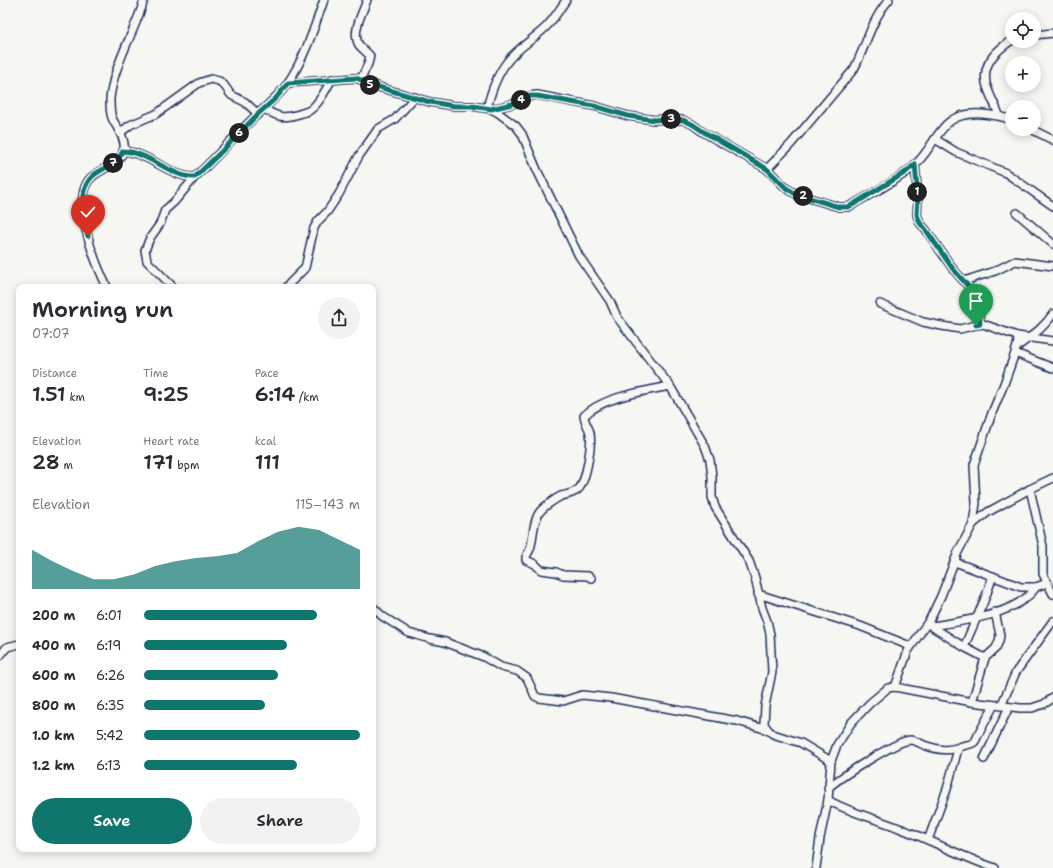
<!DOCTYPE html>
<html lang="en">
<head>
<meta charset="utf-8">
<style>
	:root { --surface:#fff; --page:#f2f2f3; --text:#2b2b33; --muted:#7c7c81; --accent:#0f766e }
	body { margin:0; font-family:"Shantell Sans",sans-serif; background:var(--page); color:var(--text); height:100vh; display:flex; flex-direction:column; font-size:15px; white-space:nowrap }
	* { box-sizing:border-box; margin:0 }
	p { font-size:13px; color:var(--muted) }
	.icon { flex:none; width:22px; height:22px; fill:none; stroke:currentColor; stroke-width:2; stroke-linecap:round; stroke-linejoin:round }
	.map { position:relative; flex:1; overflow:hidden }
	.panel { position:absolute; left:16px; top:284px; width:360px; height:568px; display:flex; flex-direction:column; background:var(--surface); border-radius:8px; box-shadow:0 2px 10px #0003 }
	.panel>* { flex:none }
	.fabs { position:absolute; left:1005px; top:12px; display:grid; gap:8px }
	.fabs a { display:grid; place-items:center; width:36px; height:36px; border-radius:50%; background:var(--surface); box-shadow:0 2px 10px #0003; font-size:20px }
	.pin { position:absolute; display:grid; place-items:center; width:34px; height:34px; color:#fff; margin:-41px -17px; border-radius:50% 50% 50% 0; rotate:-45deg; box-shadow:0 0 4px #0007 }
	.pin .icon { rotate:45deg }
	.km { position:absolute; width:20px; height:20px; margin:-10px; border-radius:50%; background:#222; color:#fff; font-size:11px; line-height:20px; text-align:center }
	.round { display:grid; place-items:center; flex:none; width:42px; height:42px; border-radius:21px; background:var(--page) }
	.head { display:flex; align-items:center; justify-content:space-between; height:68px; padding:0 16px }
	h1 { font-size:22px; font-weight:600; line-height:30px }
	.metrics { display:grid; grid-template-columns:repeat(3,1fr); gap:6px; height:68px; padding:4px 16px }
	.metrics div { display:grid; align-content:center }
	.metrics b { font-size:20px; font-weight:600 }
	.metrics small { font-size:11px; font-weight:400 }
	.metrics p { font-size:11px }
	.chart { height:112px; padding:8px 16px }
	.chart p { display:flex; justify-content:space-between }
	.chart svg { width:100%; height:72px; margin-top:4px; fill:var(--accent); opacity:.7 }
	.primary-button { display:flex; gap:8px; margin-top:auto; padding:8px 16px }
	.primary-button a { flex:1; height:46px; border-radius:24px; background:var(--accent); color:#fff; font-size:16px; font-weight:600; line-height:46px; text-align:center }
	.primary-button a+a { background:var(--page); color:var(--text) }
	ul { padding:0 16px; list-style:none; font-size:13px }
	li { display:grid; grid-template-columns:64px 48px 1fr; align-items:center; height:30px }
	li i { height:10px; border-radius:5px; background:var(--accent) }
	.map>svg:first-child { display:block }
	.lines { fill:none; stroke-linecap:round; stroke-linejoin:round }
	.minor-casing { stroke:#1b2f5e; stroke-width:10 }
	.minor { stroke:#f6f6f2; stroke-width:7 }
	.route-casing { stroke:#fff; stroke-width:8 }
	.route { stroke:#0f766e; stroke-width:5 }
</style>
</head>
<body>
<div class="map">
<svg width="1053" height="868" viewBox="0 0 1053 868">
	<rect width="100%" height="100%" fill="#f6f6f2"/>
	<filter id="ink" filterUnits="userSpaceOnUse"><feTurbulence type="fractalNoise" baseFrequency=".025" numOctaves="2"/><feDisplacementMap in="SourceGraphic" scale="8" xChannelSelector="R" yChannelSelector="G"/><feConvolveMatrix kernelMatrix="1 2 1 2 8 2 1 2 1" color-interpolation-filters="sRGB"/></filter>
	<g filter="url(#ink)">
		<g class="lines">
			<!-- minor casing -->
			<g class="minor-casing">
				<g id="minor">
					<path d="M1034,35L1053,33"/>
					<path d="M361,79L368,64L370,56C367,52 362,49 359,45C351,32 363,12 367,0"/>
					<path d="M288,83L356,78L382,88L430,102L454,106H472L491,109L497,112L516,126L522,134L537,170L579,256L610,301L617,317L670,386L705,446L710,460L712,476V497L715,507L749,561L755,578L762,608L767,621L770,634L772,672L765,706L764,724L768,730L773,734L801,743L831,761"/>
					<path d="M487,108C491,92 496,76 507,62C517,48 533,40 546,27C554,19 560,9 566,0"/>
					<path d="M264,109C278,117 283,119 299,114C302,113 307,112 310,110C320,103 326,89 332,79"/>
					<path d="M492,109L512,104L530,96L537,95L594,106L628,116L655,120L663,119L683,120L692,124L703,132L767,169L786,188L796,194L839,207H848L854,204C874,192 897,181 914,166C940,142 938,111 982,114C993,115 1002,116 1012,120"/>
					<path d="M999,115C996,106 988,93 986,83C982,63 997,50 1012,40"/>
					<path d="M1031,129L1053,140"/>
					<path d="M120,133L130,125L156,114L199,83L211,79L219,81L224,85L231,95L245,102L258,114"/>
					<path d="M935,139L956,152L1006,173L1053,206"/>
					<path d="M123,151C148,152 171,178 195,177C217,157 236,134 258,114C268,104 279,96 287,84C305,58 314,28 324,0"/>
					<path d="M915,164L918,198L917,215L920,223L926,230L953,269L968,286L979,312L980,324"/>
					<path d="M767,169L791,144L854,69C866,46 871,20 889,0"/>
					<path d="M1017,213L1053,244"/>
					<path d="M964,281L995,271L1015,261L1053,266"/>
					<path d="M107,287C96,264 67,196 93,176C103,168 121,163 124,149C126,138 116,127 112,118C110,113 110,106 110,100C110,94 112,88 113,82C120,54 136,28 144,0"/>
					<path d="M173,287L147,261L145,250L150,238L160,224L165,210L174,202L195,177"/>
					<path d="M286,287L305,268L314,228L318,221L327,212L339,194L359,156L378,129L395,119L415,97"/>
					<path d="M880,304L923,322L942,326L960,329L976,325L983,324L1017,336L1053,341"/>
					<path d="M1017,347C1031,336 1043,329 1053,314"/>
					<path d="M1015,353L1053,368"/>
					<path d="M1030,489L1043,546V574L1053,594"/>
					<path d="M973,524L976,503L974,465L992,413L1004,384L1015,353L1018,341L1017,336"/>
					<path d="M955,562L1021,587H1036L1047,583"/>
					<path d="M591,578L588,576L563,575L556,572L541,570L535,564L526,560V557C527,554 529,552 530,549C534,537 532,524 539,513C542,508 555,499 561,496C566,495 571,494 576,491C586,487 592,444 590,433C589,427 584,422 584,416C602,397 645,391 670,386"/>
					<path d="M758,594L860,626L910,646"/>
					<path d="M373,607L382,616L409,633L430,639L445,642L484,657L501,667L517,671L527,678L535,696L539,698L563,701L582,695L611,698L737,721L768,730"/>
					<path d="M931,626L964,647L985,658"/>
					<path d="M932,626C963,621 1018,615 1036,587"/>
					<path d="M964,647L984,601L993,576"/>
					<path d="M0,656L7,647L19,644"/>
					<path d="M895,687L908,651L930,619L941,596L958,552L973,524L988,512L1030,489L1053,478"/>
					<path d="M972,702L985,658L996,648L999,641L1000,635L995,612"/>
					<path d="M1001,706L1016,672L1053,621"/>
					<path d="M984,759L1009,707"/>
					<path d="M828,788C839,778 896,741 910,740C915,740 919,743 924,745C938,750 949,752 962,746C972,743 974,746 978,735L994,705"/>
					<path d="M828,800C850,813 875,818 899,828C931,840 962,857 995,868"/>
					<path d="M928,840L947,789L958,749"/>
					<path d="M816,868L820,838L828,800L831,761L837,745L851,723L870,703L888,688L895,687L972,702L1020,708H1032L1044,704L1053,698"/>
				</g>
			</g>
			<!-- minor -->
			<use href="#minor" class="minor"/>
		</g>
	</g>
	<g class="lines" filter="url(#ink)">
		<!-- route casing -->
		<g class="route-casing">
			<path id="route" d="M88,236C83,214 75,184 100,171C108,166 119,161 123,151C149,152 172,178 195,177L222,151L258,114L276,98L288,83L356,78L382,88L430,102L454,106H472L491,109L512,104L530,96H537L594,106L628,116L655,120L663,119L683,120L692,124L704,132L767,169L786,188L796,194L839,207H848L854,204L906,172L915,164L918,198L917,215L920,223L926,230L953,269L968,286L979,312L980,324L976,325"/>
		</g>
		<!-- route -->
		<use href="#route" class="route"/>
	</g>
</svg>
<div class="fabs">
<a><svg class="icon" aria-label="locate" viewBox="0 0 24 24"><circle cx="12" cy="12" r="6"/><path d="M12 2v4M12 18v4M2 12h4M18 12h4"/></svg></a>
<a>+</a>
<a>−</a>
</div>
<div class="pin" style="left:976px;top:325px;background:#1e9e55"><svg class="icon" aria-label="arrive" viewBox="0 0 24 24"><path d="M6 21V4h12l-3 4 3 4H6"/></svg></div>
<div class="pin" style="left:88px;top:236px;background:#d93025"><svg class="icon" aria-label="check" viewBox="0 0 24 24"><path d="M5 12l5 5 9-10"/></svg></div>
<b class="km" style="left:917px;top:192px">1</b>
<b class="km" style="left:803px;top:196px">2</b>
<b class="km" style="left:671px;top:119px">3</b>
<b class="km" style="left:521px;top:100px">4</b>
<b class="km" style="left:370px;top:85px">5</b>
<b class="km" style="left:239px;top:133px">6</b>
<b class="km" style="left:113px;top:163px">7</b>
<section class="panel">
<div class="head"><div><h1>Morning run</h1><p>07:07</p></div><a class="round"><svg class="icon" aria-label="share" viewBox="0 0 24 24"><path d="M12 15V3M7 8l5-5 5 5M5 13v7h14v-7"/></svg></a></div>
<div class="metrics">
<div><p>Distance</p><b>1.51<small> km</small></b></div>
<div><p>Time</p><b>9:25</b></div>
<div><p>Pace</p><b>6:14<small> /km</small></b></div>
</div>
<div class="metrics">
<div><p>Elevation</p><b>28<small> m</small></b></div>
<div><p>Heart rate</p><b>171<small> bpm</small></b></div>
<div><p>kcal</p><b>111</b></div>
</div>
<div class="chart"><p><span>Elevation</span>115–143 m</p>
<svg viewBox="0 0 160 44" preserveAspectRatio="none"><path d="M0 44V20L10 27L20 33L30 38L40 38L50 35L60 30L70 27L80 25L90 24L100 22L110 15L120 9L130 6L140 8L150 14L160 20V44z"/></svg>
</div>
<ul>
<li><b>200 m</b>6:01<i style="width:80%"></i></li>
<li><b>400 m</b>6:19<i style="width:66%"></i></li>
<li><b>600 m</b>6:26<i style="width:62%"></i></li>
<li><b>800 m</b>6:35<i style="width:56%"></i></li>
<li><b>1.0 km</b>5:42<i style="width:100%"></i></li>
<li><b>1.2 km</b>6:13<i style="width:71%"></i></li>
</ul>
<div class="primary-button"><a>Save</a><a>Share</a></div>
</section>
</div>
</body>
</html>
